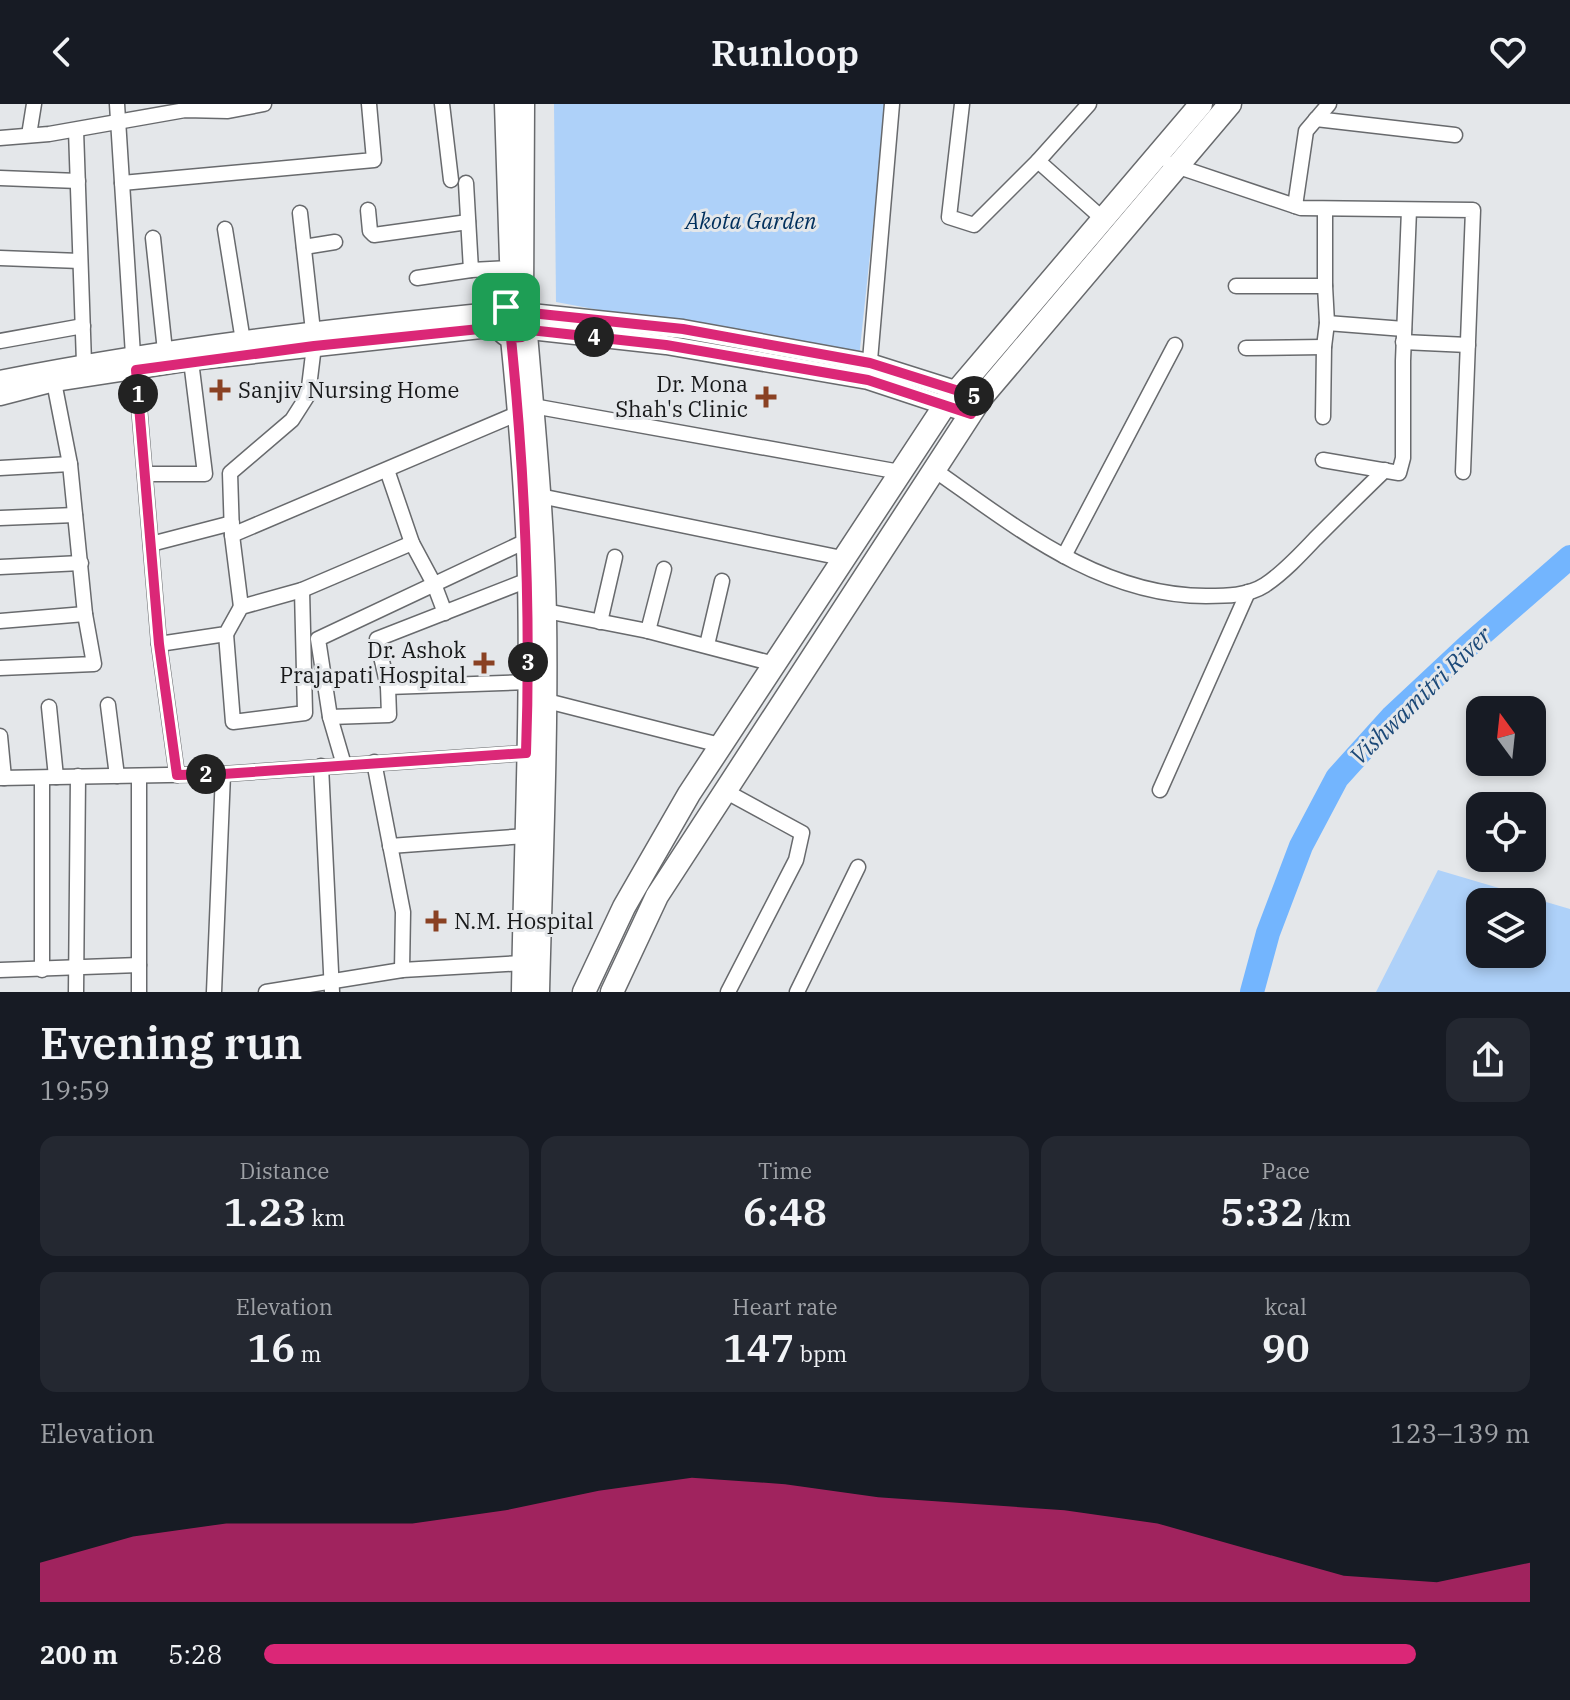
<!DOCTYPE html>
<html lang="en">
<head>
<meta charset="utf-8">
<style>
	:root { --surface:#171b24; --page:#242831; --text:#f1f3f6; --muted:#9ea1a6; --accent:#db2777 }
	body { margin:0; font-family:"IBM Plex Serif",serif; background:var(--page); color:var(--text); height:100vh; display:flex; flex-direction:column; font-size:30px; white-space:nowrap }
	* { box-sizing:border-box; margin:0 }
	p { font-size:26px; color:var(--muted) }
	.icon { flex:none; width:44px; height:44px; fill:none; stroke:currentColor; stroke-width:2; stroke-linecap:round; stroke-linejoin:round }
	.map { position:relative; height:888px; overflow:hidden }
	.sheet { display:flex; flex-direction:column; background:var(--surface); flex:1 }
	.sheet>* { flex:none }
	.needle { width:52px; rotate:345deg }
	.controls { position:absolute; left:1466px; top:592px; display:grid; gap:16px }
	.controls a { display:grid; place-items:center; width:80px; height:80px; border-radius:16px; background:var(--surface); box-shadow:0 4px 12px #0003; font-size:40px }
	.pin { position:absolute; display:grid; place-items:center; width:68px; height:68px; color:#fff; margin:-34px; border-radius:16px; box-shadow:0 4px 12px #0006 }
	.km { position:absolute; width:40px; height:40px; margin:-20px; border-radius:50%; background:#222; color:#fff; font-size:22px; line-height:40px; text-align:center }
	.round { display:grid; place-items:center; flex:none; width:84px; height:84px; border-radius:16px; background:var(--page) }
	.head { display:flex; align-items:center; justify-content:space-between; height:136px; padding:0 40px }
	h1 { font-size:44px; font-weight:600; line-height:60px }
	.figures { display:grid; grid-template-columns:repeat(3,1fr); gap:12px; height:136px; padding:8px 40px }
	.figures div { display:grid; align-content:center; border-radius:16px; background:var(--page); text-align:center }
	.figures b { font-size:40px; font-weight:600 }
	.figures small { font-size:22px; font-weight:400 }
	.figures p { font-size:22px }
	.chart { height:224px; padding:16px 40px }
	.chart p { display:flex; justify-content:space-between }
	.chart svg { width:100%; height:144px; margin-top:8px; fill:var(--accent); opacity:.7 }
	ul { padding:0 40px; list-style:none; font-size:26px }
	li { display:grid; grid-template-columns:128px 96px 1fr; align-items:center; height:60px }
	li i { height:20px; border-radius:10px; background:var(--accent) }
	header { display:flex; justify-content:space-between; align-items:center; height:104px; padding:0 40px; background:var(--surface); font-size:36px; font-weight:600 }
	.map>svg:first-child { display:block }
	.green { fill:#aed1f9; fill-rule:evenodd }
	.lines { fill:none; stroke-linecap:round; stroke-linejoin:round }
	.river { stroke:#73b5fe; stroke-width:24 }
	.minor-casing { stroke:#686a6d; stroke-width:17 }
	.tertiary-casing { stroke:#686a6d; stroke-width:21 }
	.secondary-casing { stroke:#686a6d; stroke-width:23 }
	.primary-casing { stroke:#686a6d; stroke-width:25 }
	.minor { stroke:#fff; stroke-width:14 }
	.tertiary { stroke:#fff; stroke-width:18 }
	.secondary { stroke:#fff; stroke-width:20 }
	.primary { stroke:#fff; stroke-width:22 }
	.route-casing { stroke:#fff; stroke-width:16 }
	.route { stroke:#db2777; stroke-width:10 }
	.poi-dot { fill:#8a4123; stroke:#e4e7ea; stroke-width:3 }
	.labels { text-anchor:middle; stroke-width:6; stroke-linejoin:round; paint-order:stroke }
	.park-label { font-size:22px; font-style:italic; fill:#002f5c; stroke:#e4e7ea }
	.poi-label { font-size:22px; fill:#18191a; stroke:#e4e7ea; text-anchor:end }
	.water-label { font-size:24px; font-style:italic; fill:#1c4978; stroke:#e4e7ea }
</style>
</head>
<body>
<header><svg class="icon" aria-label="back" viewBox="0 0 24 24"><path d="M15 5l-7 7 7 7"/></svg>Runloop<svg class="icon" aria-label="heart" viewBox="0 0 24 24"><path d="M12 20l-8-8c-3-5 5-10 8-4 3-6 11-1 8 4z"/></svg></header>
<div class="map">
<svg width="1570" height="888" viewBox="0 0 1570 888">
	<rect width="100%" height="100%" fill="#e4e7ea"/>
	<!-- green -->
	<g class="green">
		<path d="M554,0H886L859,254L556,198Z"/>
		<path d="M1438,766L1570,805V888H1376ZM1480,798H1532V850H1480Z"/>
	</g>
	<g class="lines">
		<!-- river -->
		<path class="river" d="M1252,888L1268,829L1301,742L1337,674L1392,613L1468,542L1570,453"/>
		<!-- minor casing -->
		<g class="minor-casing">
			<g id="minor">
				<path d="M117,0L133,251"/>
				<path d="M442,0L451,76"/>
				<path d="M962,0L949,113L974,121L1038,57L1089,0"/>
				<path d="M1316,15L1455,31"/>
				<path d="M76,26L84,259"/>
				<path d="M29,31L34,0"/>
				<path d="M0,34L49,30L185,6L228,7L264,0"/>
				<path d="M1038,57L1103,115"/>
				<path d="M1170,60L1301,104L1473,106L1463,368"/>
				<path d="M0,74L78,77"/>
				<path d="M122,79L374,56L369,0"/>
				<path d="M466,79L471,166L510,164"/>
				<path d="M1295,102L1306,27L1329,0"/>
				<path d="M368,106L370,127L374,131L468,118"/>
				<path d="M300,109L313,227"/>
				<path d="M225,125L243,237"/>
				<path d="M153,134L165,247"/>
				<path d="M304,143L335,138"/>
				<path d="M0,154L80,157"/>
				<path d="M417,174L471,166"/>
				<path d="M1236,182H1325"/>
				<path d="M1327,219L1404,225"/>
				<path d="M0,237L83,222"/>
				<path d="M1403,238L1468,241"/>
				<path d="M1246,244L1324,243"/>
				<path d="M136,266L159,540L177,671"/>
				<path d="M869,268L892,0"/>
				<path d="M533,302L900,368"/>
				<path d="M1323,313L1324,243L1327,219L1325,182V105"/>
				<path d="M1323,356L1399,369L1403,354V257L1409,106"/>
				<path d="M0,364L70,360"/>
				<path d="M933,365C1016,423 1100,492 1206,492C1226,492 1248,492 1265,481C1283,469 1300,451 1315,435C1338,412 1361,389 1385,366"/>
				<path d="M387,366L412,439L434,480L445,509"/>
				<path d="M145,370H205L191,257"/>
				<path d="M540,392L842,454"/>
				<path d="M0,414L75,411"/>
				<path d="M232,431L519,309"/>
				<path d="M151,440L232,419"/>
				<path d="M1064,452L1175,241"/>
				<path d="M0,463L81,459"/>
				<path d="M241,503L232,431L230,369L292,316L308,291L314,242"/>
				<path d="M546,507L648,527L774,560"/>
				<path d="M0,517L85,510"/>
				<path d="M600,518L615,453"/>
				<path d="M648,527L664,465"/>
				<path d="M226,530L233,618L305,609L302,486"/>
				<path d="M159,540L226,530L241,503L302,486L412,439"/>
				<path d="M707,541L722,477"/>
				<path d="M0,564L94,560L85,510L70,360L54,278"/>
				<path d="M388,583L529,578"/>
				<path d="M547,597L720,641"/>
				<path d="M108,601L117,672"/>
				<path d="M49,603L56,673"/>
				<path d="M330,613L389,611L388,583L377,535L528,476"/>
				<path d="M0,632L4,674"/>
				<path d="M374,658L403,808L402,866L523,859"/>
				<path d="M344,661L330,613L318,535L526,437"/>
				<path d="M321,662L332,888"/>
				<path d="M139,672V888"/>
				<path d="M0,674L223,670L526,649"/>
				<path d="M1160,686L1248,488"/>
				<path d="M725,687L802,729L796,756L728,888"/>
				<path d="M390,742L526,732"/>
				<path d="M0,866L139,861"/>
				<path d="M42,866V674"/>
				<path d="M76,888L78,672"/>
				<path d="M214,888L223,670"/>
				<path d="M266,888L402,866"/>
				<path d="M797,888L858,763"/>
			</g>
		</g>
		<!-- tertiary casing -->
		<g class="tertiary-casing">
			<g id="tertiary">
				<path d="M531,209L683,225L870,259L968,290"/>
				<path d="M530,226L666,241L868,276L971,310"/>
				<path d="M0,276C166,243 333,224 501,207"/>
				<path d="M0,292L54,278L191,257L499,223"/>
			</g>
		</g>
		<!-- secondary casing -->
		<g class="secondary-casing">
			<g id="secondary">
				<path d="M505,0L510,156"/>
				<circle cx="515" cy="217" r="17"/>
				<path d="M523,201L524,0"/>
				<path d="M527,230C535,324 544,417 546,510C548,636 542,762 539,888"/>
				<path d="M511,234C519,314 526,395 528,476C531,613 524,751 522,888"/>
			</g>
		</g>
		<!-- primary casing -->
		<g class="primary-casing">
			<g id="primary">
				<path d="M584,888L624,803L689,690L945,301L1201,0"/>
				<path d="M612,888L657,792L981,294L1230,0"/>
			</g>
		</g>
		<!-- minor -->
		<use href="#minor" class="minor"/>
		<!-- tertiary -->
		<use href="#tertiary" class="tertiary"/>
		<!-- secondary -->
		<use href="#secondary" class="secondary"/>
		<!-- primary -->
		<use href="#primary" class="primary"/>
	</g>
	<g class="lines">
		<!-- route casing -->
		<g class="route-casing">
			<path id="route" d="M517,200L528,204L531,209L683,225L870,259L981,294L971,310L868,276L666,241L530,226L522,233L511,234C525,372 531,510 526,649L223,670L177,671L159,540L136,266L314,242L499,223L501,207Z"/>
		</g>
		<!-- route -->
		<use href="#route" class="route"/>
	</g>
	<!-- markers -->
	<g class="poi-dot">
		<path d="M216 274h8v8h8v8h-8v8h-8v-8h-8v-8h8z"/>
		<path d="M762 281h8v8h8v8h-8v8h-8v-8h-8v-8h8z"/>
		<path d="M480 547h8v8h8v8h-8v8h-8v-8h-8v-8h8z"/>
		<path d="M432 805h8v8h8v8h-8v8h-8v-8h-8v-8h8z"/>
	</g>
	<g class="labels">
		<!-- park labels -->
		<g class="park-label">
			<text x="751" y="125">Akota Garden</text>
		</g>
		<!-- poi labels -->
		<g class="poi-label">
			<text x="748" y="288">Dr. Mona<tspan x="748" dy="25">Shah's Clinic</tspan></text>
			<text x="238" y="294" text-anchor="start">Sanjiv Nursing Home</text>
			<text x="466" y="554">Dr. Ashok<tspan x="466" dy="25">Prajapati Hospital</tspan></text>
			<text x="454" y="825" text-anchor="start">N.M. Hospital</text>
		</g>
		<!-- water labels -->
		<g class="water-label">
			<text transform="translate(1421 592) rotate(-44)" y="8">Vishwamitri River</text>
		</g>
	</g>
</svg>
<div class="controls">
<a><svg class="needle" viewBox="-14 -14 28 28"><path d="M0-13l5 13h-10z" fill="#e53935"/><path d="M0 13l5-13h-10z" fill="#9ea1a6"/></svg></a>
<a><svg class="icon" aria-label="locate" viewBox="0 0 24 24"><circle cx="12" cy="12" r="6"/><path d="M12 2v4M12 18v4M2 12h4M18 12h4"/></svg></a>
<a><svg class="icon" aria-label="layers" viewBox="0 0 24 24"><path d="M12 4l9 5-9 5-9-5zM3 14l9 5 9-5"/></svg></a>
</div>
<div class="pin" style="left:506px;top:203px;background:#1e9e55"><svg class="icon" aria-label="arrive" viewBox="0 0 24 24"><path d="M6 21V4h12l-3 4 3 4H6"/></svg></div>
<b class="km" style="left:138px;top:290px">1</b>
<b class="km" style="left:206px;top:670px">2</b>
<b class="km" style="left:528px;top:558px">3</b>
<b class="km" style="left:594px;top:233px">4</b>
<b class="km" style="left:974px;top:292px">5</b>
</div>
<section class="sheet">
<div class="head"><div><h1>Evening run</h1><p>19:59</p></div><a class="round"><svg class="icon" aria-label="share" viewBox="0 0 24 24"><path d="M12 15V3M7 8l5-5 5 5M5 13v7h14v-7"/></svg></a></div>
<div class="figures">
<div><p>Distance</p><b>1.23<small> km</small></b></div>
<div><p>Time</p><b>6:48</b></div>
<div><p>Pace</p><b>5:32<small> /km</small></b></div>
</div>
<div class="figures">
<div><p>Elevation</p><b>16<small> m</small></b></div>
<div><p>Heart rate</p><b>147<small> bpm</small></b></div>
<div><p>kcal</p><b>90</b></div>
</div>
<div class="chart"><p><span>Elevation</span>123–139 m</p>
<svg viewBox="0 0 160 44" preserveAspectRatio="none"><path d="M0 44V32L10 24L20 20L30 20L40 20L50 16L60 10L70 6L80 8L90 12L100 14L110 16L120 20L130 28L140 36L150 38L160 32V44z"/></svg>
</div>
<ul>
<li><b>200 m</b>5:28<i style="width:91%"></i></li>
</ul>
</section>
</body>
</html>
